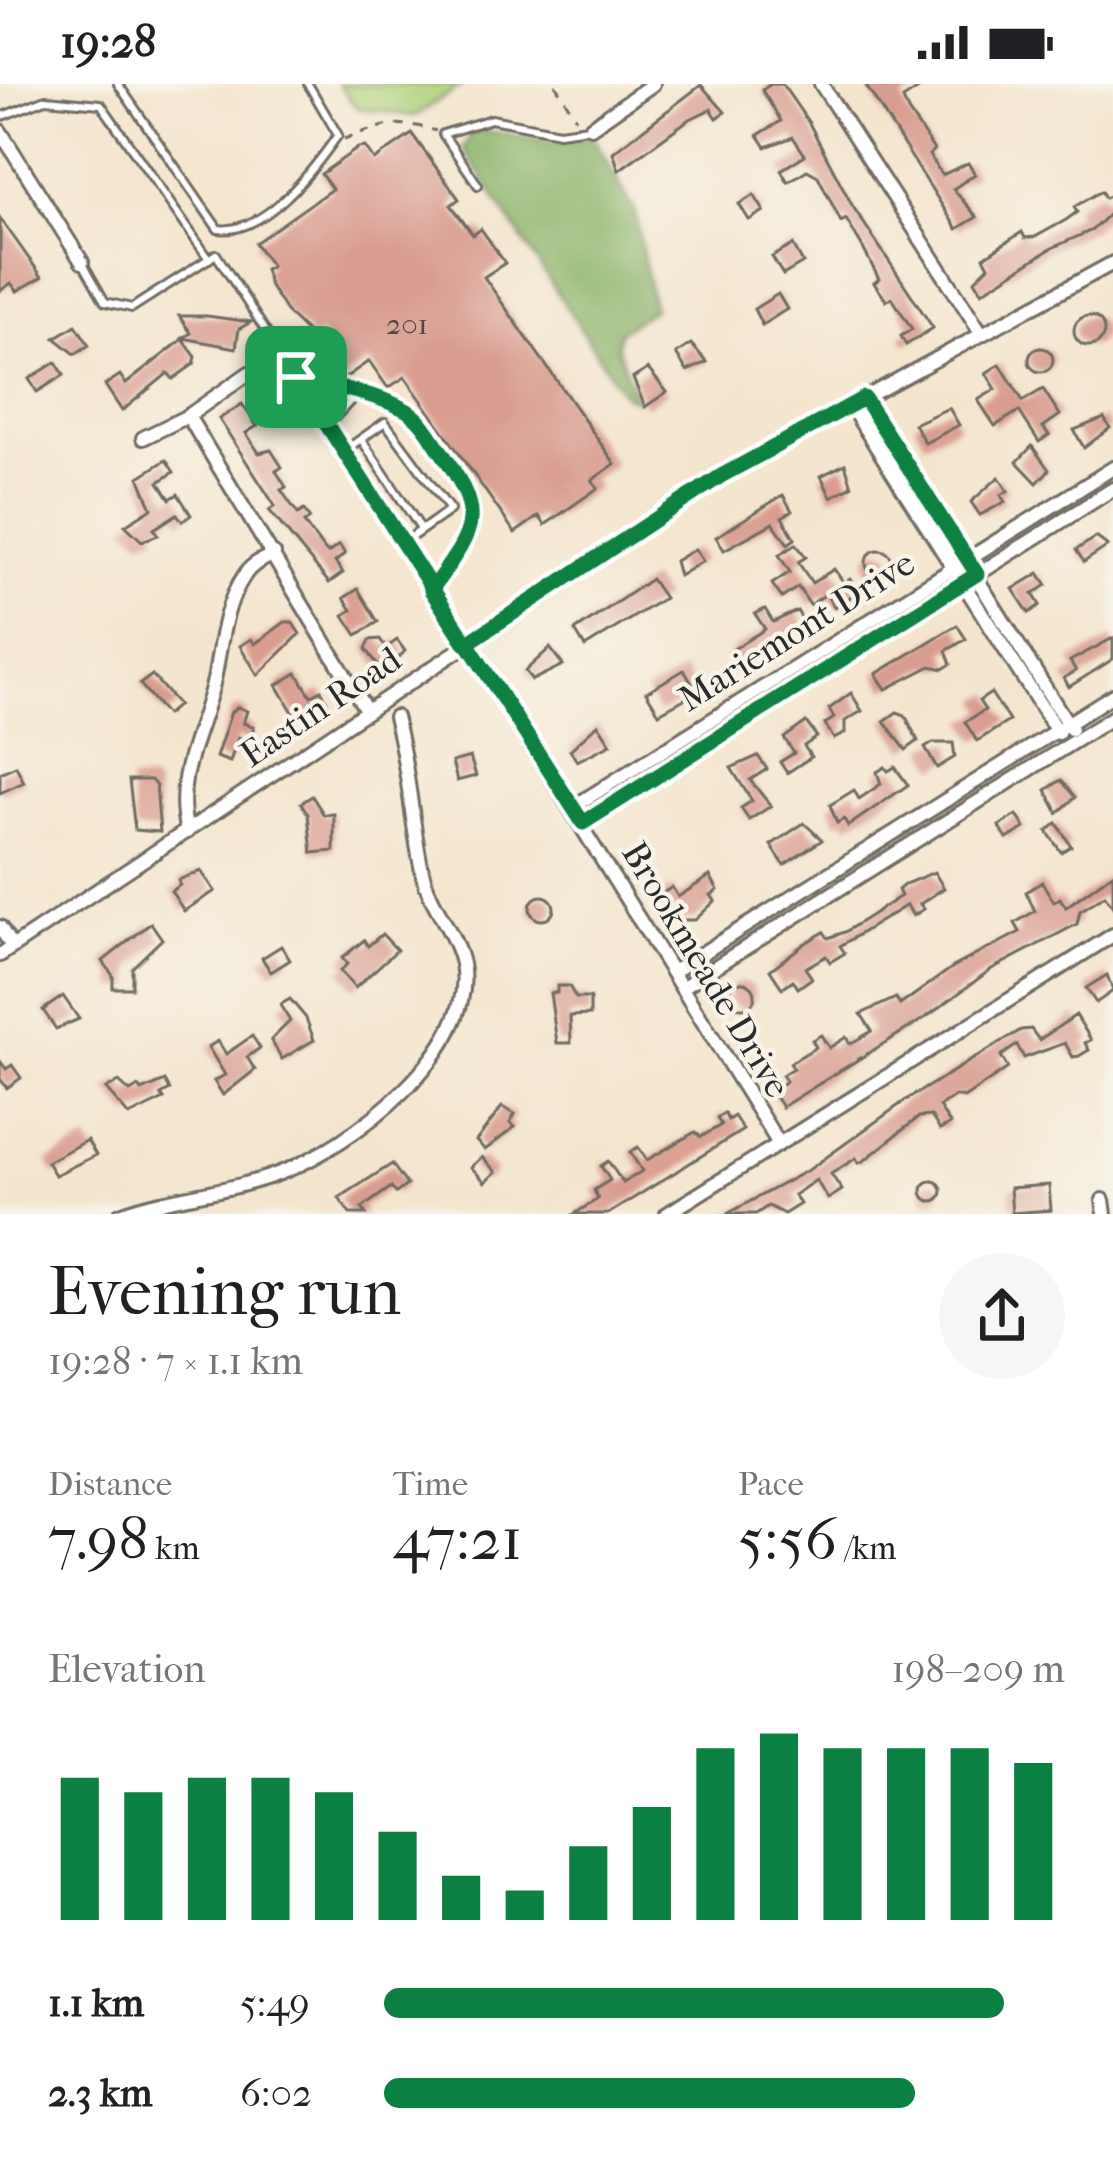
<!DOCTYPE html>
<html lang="en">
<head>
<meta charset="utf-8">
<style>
	:root { --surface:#fff; --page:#f6f6f6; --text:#202124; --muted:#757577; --accent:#0b8043 }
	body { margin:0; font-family:"IM FELL French Canon",serif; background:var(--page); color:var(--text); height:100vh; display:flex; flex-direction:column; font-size:45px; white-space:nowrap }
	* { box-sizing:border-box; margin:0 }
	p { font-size:39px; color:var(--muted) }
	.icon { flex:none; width:66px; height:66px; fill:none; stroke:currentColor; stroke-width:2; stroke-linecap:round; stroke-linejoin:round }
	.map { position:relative; height:1130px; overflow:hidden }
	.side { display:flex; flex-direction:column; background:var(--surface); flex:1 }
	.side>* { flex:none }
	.pin { position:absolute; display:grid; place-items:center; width:102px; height:102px; color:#fff; margin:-51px; border-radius:24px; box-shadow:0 6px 18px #0006 }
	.round { display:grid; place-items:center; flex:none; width:126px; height:126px; border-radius:63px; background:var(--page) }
	.headline { display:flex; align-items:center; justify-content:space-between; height:204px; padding:0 48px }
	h1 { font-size:66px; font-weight:600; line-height:90px }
	.stats { display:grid; grid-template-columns:repeat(3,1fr); gap:18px; height:204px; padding:12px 48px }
	.stats div { display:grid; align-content:center }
	.stats b { font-size:60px; font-weight:600 }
	.stats small { font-size:33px; font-weight:400 }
	.stats p { font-size:33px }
	.chart { height:336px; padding:24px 48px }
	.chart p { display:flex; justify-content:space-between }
	.chart svg { width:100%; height:216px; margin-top:12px; stroke:var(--accent); stroke-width:6 }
	ul { padding:0 48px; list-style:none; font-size:39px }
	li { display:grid; grid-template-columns:192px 144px 1fr; align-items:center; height:90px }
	li i { height:30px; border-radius:15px; background:var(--accent) }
	.status { display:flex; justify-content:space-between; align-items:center; height:84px; padding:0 60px; background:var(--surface); direction:ltr }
	.status svg { height:33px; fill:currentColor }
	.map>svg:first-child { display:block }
	.green { fill:#aed078; stroke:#6c7e52; stroke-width:3 }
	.forest { fill:#8ab268; stroke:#5a6e4a; stroke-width:3 }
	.building { fill:#d99c90 }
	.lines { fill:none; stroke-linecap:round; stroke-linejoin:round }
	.service-casing { stroke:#716c64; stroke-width:12 }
	.minor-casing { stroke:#716c64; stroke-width:18 }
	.path { stroke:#716c64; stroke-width:3; stroke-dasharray:9 9; stroke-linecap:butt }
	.service { stroke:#fff; stroke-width:6 }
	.minor { stroke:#fff; stroke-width:12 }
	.route-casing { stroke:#fff; stroke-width:24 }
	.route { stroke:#0b8043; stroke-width:15 }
	.labels { text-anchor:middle; stroke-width:9; stroke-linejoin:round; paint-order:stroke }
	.number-label { font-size:30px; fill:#564744 }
	.street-label { font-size:36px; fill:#2b2b2b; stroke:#f7f3e8 }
</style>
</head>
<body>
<div class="status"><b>19:28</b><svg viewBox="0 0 49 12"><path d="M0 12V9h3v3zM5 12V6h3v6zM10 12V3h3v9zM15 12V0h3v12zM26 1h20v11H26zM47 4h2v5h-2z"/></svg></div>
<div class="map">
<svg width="1113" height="1130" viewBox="0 0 1113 1130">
	<rect width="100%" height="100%" fill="#f7f3e8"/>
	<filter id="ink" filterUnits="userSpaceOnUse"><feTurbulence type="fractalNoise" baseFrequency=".00833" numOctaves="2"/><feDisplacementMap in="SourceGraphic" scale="24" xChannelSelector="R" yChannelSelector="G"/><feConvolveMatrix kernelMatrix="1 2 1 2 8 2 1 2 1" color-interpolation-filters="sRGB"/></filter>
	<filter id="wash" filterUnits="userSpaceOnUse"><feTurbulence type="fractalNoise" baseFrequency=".004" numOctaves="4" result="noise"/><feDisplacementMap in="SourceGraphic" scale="48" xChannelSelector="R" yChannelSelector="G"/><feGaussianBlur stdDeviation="2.7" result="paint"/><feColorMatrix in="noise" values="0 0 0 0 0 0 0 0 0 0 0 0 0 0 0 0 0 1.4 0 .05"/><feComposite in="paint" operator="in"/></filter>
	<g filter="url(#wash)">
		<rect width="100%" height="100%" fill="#f4e5ce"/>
		<!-- green -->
		<path class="green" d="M338,0H463L415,32L357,24Z"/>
		<!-- forest -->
		<path class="forest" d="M474,46C521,48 546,65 593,53L635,128L653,225L619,248L617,262L636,316L624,311L463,64Z"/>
		<g id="blocks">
			<!-- building -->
			<g class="building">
				<path d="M771,0H782L809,39L852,121L933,244L906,261L901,252L912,245L892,214L886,216L874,199L879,195L864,166L846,135L841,138L818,92L807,86L788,98L781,86L805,71L793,53L766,63L758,51L781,37L762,6Z"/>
				<path d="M865,0H926L903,15L908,27L934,66L929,71L942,91L968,79L975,90L953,105L977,133L957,145Z"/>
				<path d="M701,1L725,28L717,34L711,25L688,36L619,86L613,68Z"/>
				<path d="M412,50L459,115L451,121L473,151L481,145L505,179L484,193L615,380L592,396L598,404L545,441L539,432L515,449L405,293L388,304L369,277L342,296L331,280L338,276L319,249L313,254L288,230L269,201L265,185L271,181L255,159L332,105L321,90L358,64L365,63L374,76Z"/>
				<path d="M1101,107L1105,114L1113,110V126L1092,146L1052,164L982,208L975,196L989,182L984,173L1022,148L1025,154L1035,153L1066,136L1077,128L1074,123Z"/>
				<path d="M754,111L764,127L749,136L739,120Z"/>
				<path d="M0,134L42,193L17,207L11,199L0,207Z"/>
				<path d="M793,161L803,179L783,191L772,173Z"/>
				<path d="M778,210L787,225L762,241L754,225Z"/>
				<path d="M179,232H207L251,238L239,245L236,264L183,254L191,249Z"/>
				<circle cx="1089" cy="247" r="15"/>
				<path d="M76,241L89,261L75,270L55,254Z"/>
				<path d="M183,255L196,273L194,280L173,295L168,289L122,327L105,301L120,291L126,300Z"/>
				<path d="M691,260L707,278L687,287L676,270Z"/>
				<circle cx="1041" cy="276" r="12"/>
				<path d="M56,278L64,291L37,308L29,295Z"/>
				<path d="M1000,280L1023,317L1043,305L1060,331L1043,343L1049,351L1039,358L1019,327L995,342L978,316L996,305L986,289Z"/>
				<path d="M648,285L667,308L645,323L633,294Z"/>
				<path d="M270,286L281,302L269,310L258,295Z"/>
				<path d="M242,320L257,342L246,349L259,369L271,366L282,383L276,387L286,403L281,406L298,430L304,426L310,435L304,439L321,462L328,469L339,461L345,470L335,478L343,489L329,499L269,426L275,422L219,335Z"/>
				<path d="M949,324L959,341L925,359L914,340Z"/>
				<path d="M1104,334L1110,344L1084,364L1074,346Z"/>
				<path d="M1032,362L1049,386L1037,399L1017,378Z"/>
				<path d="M166,376L174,388L159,398L170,415L178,410L191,431L182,437L177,430L154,445L158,451L142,457L125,441L152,424L139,393Z"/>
				<path d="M845,380L852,402L831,413L821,392Z"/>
				<path d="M999,393L1008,407L1001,411L1005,418L980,431L971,418Z"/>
				<path d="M783,411L792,427L782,433L795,455L788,460L773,439L724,466L716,453Z"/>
				<path d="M1096,453L1108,462L1084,478L1076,466Z"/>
				<path d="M796,460L806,473L798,478L812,499L834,485L844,499L850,495L857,506L852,512L834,523L826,510L810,521L798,503L782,514L772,500L790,488L779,471Z"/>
				<path d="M695,465L703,477L679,492L675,477Z"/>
				<circle cx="879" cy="479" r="13"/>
				<path d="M1039,489L1047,501L1033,510L1040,521L1029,529L1013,505Z"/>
				<path d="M651,495L664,514L585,563L575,547Z"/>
				<path d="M358,505L378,538L357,551L344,531L352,526L344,514Z"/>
				<path d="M765,525L773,538L797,527L805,540L736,580L729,568L765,545L755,530Z"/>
				<path d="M285,538H292L300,550L258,591L240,562L251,555L255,560Z"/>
				<path d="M957,541L966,555L946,567L951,580L943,585L931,582L886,605L876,590Z"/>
				<path d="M1113,554V575L1069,603L1064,594L1076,587L1070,577Z"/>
				<path d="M380,555L386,564L397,556L405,567L390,583L380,584L366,565L370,556Z"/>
				<path d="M550,564L563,581L532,596L525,587Z"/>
				<path d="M684,586L697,608L659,629L646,608Z"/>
				<path d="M297,589L311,612L321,606L329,621L297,635L277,601Z"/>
				<path d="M152,591L178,621L166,631L140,600Z"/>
				<path d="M851,609L862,627L845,637V649L834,655L825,640L834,634L829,625Z"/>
				<path d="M991,609L1009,637L977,657L965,638L985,626L979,617Z"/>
				<path d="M238,623L247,627L243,639L253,642V651L247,657L238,653L230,678L216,673L231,628Z"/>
				<path d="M897,628L905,631L918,657L906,666L884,637Z"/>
				<path d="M806,638L817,653L804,662L811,673L787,689L780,678L794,669L784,654Z"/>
				<path d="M598,640L611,660L577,677L570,666Z"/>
				<path d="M933,659H953L955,673L937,684L925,664Z"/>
				<path d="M758,672L767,685L750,696L771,722L749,736L741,724L752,717L731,684Z"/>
				<path d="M470,673L476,692L457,697L452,678Z"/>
				<path d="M16,682L24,698L0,709V689Z"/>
				<path d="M885,683L888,687L895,683L908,701L848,742L844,735L837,739L830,721L854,706L859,715L881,700L877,688Z"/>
				<path d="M129,696H151L156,702L160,748L135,746Z"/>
				<path d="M1061,696L1075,713L1058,729L1046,706Z"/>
				<path d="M312,712L324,731L334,730V767L312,769L308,730L301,719Z"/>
				<path d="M1017,731L1025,744L1007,755L999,742Z"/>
				<path d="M804,739L822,756L784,781L771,761Z"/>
				<path d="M1057,739L1071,762L1061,768L1047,747Z"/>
				<path d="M201,787L215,807L184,827L171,807L180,801L178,796Z"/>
				<path d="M934,788L944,804L920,820L924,825L913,832L907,821L840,862L845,869L830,878L826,872L805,884L812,894L798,904L793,896L782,904L770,886L804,860L824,848L828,854L845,848L901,812L898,806L905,800Z"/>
				<path d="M1113,789V823L1105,811L1080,827L1077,840L990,886L928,932L782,1023L771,1007L786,997L782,991L793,984L790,979L816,963L812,956L821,951L829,964L846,953L850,960L872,947L861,930L896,914L900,921L953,883L1020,848L1015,839L1035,827L1026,808L1042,798L1054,818L1060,814L1066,823Z"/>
				<path d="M710,792L718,806L711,811L715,817L695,836H682L660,811L672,803L678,813Z"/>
				<circle cx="542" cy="824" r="12"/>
				<path d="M151,839L162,855L132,884V904H113V892L103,877Z"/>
				<path d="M382,850L397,866L355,904L340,887L347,880L342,874L364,856L368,862Z"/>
				<path d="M281,862L290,876L271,888L262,874Z"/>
				<path d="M1107,891L1113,907L1096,919L1086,904Z"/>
				<circle cx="742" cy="911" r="13"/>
				<path d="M557,902H569L576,914H590V931L570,932L571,959H557L550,909H557Z"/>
				<path d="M63,912L79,935L56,945L43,926Z"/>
				<path d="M290,915L306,934L314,956L282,975L271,956L290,937L280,921Z"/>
				<path d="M1076,931L1091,956L1085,959L1089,966L1079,972L1073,973L1065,959L1024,974L1017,961L1001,972L1008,984L964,1014L956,1012L939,1023L950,1040L940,1046L931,1032L919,1033L865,1076L859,1079L856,1074L831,1090L842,1106L828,1115L816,1096L794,1111L800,1120L784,1130L768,1122L756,1130H727L810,1085L906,1016L1021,946L1031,945L1039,956Z"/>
				<path d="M252,952L260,964L247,973L255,986L223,1011L214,997L225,991L208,963L218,957L226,970Z"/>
				<path d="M0,977L6,985L12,981L21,994L7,1004L0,995Z"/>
				<path d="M165,997L170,1006L161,1011L164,1015L129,1032L106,1005L119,998L130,1008L139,1003L142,1007Z"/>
				<path d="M502,1023L515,1030L510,1039L515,1043L485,1066L476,1057Z"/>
				<path d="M724,1029L728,1036L734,1032L743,1046L608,1130H574L598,1115L594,1106L610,1096L601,1082L608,1077L623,1099L642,1087L630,1068L638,1063L647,1076L695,1048L701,1053L721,1041L717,1034Z"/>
				<path d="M87,1056L96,1071L55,1091L47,1078Z"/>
				<path d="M482,1073L496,1088L485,1098L471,1083Z"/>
				<path d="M392,1080L407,1101L396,1109L391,1103L362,1124L366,1130H350L339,1114Z"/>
				<circle cx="932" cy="1107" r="10"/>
				<path d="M1049,1101L1051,1126L1012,1129L1010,1104Z"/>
			</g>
		</g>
	</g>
	<g filter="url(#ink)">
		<use href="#blocks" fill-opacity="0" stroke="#716c64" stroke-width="3"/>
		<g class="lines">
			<!-- service casing -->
			<g class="service-casing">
				<g id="service">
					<path d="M118,0L218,145C265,151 314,85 338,51L308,0"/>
					<path d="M0,33L46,15L101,20L209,175"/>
					<path d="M478,101L443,50L491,35L559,48L588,44"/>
					<path d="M84,181L105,218L132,224L216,170L467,559"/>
					<path d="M295,294C330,303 373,308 404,325C421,333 430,352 441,367C486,434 476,443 431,505"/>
					<path d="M326,343L357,310"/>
					<path d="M361,355L421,445"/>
					<path d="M341,369L385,338L450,426L400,461"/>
				</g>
			</g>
			<!-- minor casing -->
			<g class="minor-casing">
				<g id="minor">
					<path d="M821,0L982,250"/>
					<path d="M591,43L653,0"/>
					<path d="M0,47L82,178"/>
					<path d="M864,314L1071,645"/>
					<path d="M850,321L1058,649"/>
					<path d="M188,332L366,626"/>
					<path d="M143,354L188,332L249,289"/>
					<path d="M467,559L779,1060"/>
					<path d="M573,723L1113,384"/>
					<path d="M583,739L1113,405"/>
					<path d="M187,748C172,691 204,645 215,591C221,559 224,521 244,492C251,480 262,476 274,470"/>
					<path d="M0,843L12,863"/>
					<path d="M0,871L721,392L1113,179"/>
					<path d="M674,887L1113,611"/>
					<path d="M683,903L1113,633"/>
					<path d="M1103,1116L1105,1130"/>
					<path d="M120,1130C171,1111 228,1109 280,1089C350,1063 479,965 462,880C455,847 429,821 422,787C411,736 409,684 395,633"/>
					<path d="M667,1130L1113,851"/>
				</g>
			</g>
			<!-- path -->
			<g class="path">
				<path d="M555,0L576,34"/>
				<path d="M344,55C377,43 398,34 436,47"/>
			</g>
			<!-- service -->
			<use href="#service" class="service"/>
			<!-- minor -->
			<use href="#minor" class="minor"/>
		</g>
	</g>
	<g class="lines" filter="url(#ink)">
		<!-- route casing -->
		<g class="route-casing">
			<path id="route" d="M296,293L583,739L977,490L864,314L721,392L466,560L431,506C476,443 486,434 441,367C430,352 421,333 404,325C373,308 330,303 296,293"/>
		</g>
		<!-- route -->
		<use href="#route" class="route"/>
	</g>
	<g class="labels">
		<!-- number labels -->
		<g class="number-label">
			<text x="407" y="250">201</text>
		</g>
		<!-- street labels -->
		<g class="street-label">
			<text transform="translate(796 546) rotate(-32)" y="13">Mariemont Drive</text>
			<text transform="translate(320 622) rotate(-34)" y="13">Eastin Road</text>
			<text transform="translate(707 885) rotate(59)" y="13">Brookmeade Drive</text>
		</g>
	</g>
</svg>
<div class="pin" style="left:296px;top:293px;background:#1e9e55"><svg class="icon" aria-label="arrive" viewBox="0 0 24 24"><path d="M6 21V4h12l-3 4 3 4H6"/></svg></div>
</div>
<section class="side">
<div class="headline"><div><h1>Evening run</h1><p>19:28 · 7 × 1.1 km</p></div><a class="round"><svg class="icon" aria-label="share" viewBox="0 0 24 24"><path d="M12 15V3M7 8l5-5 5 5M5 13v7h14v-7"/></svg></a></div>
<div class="stats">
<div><p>Distance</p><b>7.98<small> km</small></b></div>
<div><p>Time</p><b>47:21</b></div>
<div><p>Pace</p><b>5:56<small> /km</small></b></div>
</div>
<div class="chart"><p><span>Elevation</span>198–209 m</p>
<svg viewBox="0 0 160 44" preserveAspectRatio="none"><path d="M5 44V15M15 44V18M25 44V15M35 44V15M45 44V18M55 44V26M65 44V35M75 44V38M85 44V29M95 44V21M105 44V9M115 44V6M125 44V9M135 44V9M145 44V9M155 44V12"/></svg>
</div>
<ul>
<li><b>1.1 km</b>5:49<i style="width:91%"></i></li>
<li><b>2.3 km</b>6:02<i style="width:78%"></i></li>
</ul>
</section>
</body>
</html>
